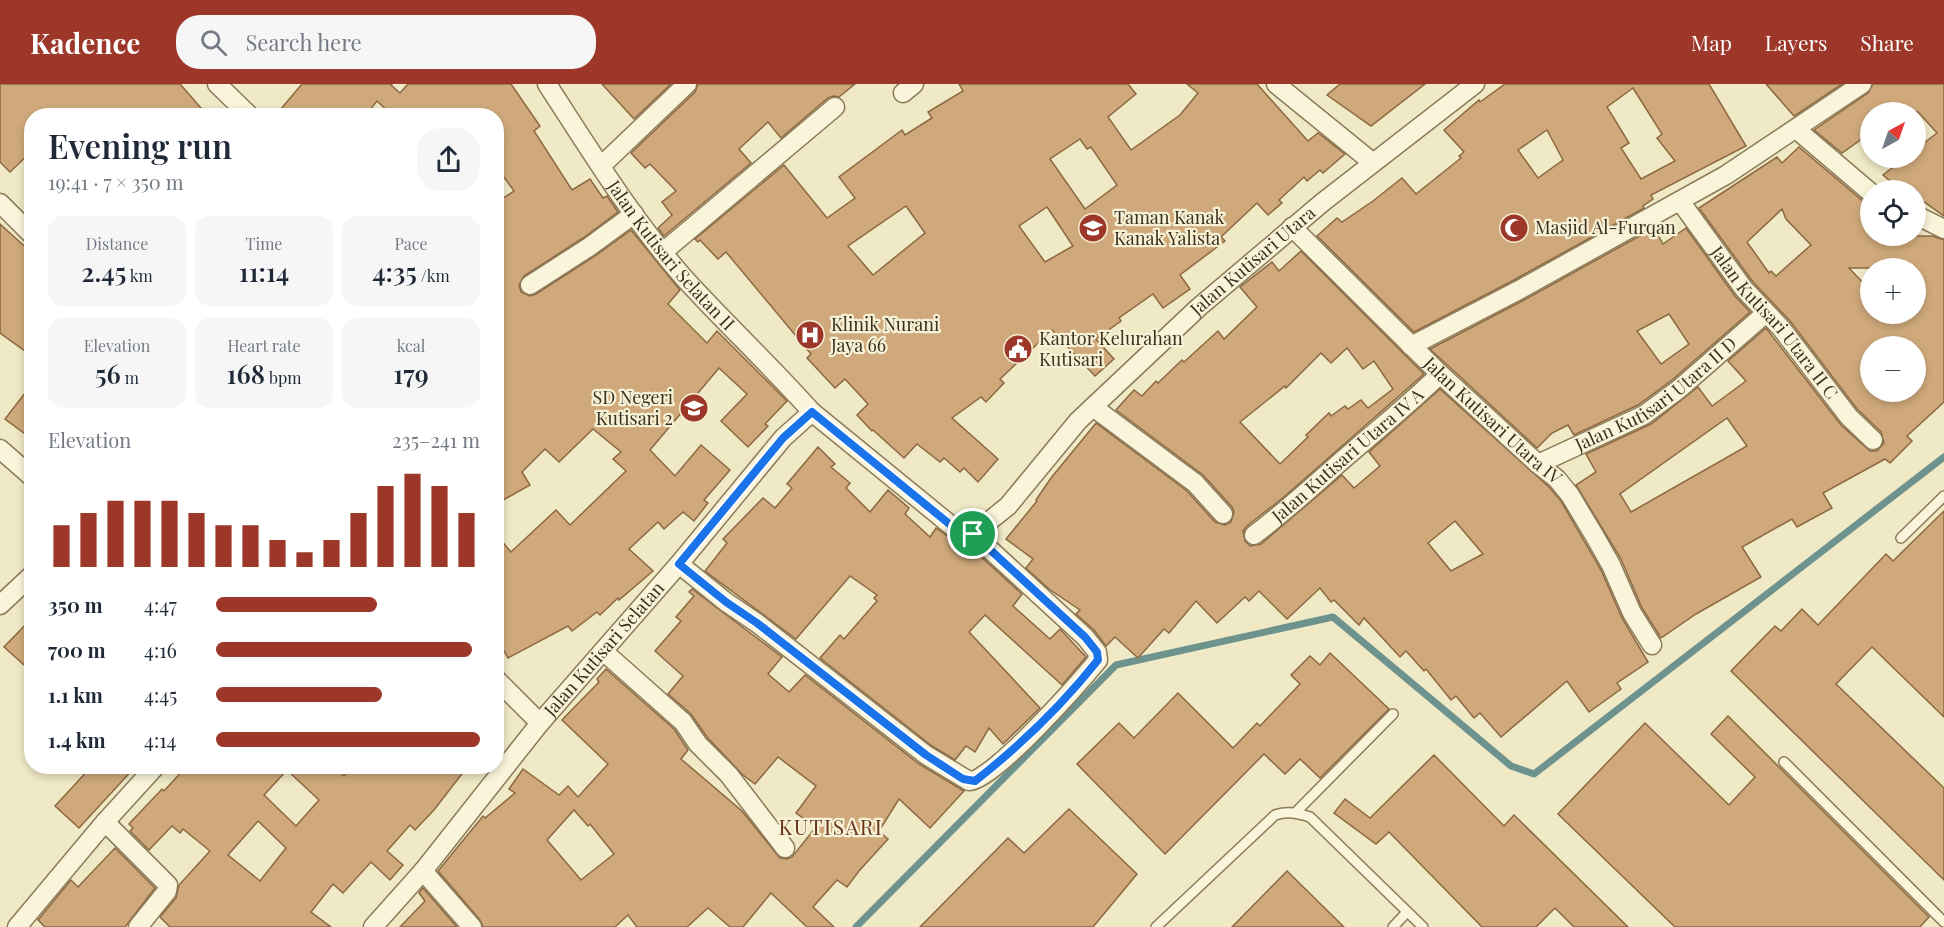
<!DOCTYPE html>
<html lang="en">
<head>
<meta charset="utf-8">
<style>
	:root { --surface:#fff; --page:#f6f6f7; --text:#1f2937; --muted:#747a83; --accent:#9c3729 }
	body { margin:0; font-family:"Playfair Display",serif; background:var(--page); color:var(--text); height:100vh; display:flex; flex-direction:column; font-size:22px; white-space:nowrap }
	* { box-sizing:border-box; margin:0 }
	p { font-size:20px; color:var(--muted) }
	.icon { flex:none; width:33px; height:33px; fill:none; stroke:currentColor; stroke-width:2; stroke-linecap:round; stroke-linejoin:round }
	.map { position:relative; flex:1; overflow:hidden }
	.panel { position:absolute; left:24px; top:24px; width:480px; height:666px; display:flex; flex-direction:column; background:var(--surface); border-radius:24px; box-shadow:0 3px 9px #0003 }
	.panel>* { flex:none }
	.needle { width:39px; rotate:40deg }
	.fabs { position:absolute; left:1860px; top:18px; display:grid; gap:12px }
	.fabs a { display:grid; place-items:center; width:66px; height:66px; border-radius:50%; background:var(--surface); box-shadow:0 3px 9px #0003; font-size:30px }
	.pin { position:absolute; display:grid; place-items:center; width:51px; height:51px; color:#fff; margin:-26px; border:3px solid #fff; border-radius:50%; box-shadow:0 2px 6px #0007 }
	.round { display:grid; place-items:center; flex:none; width:63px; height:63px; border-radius:24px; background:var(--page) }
	.head { display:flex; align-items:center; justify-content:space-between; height:102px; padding:0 24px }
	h1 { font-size:33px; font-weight:600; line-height:45px }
	.stats { display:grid; grid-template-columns:repeat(3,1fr); gap:9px; height:102px; padding:6px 24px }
	.stats div { display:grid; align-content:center; border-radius:15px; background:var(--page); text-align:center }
	.stats b { font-size:26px; font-weight:600 }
	.stats small { font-size:16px; font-weight:400 }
	.stats p { font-size:16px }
	.chart { height:168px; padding:12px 24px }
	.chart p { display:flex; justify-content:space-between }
	.chart svg { width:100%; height:108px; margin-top:6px; stroke:var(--accent); stroke-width:6 }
	ul { padding:0 24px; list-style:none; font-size:20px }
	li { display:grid; grid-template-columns:96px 72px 1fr; align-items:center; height:45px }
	li i { height:15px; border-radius:8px; background:var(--accent) }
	header { display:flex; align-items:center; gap:36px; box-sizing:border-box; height:84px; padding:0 30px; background:var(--accent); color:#fff }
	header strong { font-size:28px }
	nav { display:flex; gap:33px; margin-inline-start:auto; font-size:21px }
	.search { width:420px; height:54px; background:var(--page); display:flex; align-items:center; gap:15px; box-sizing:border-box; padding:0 21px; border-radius:24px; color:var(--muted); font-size:22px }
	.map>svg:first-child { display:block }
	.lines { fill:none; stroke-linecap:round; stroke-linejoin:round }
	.stream { stroke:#6e928e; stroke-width:7 }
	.building { fill:#cfa97b; stroke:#8c6840; stroke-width:1.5; fill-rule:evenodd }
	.lane-casing { stroke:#8c7b5b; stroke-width:12 }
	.street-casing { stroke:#8c7b5b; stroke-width:21 }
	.lane { stroke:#faf4da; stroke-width:9 }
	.street { stroke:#faf4da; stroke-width:18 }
	.route-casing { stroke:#fff; stroke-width:12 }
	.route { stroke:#1a73e8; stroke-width:8 }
	.labels { text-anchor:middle; stroke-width:4.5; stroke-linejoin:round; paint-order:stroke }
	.poi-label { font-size:18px; fill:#3c311f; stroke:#f7f1d6; text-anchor:start }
	.street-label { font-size:18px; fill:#3c311f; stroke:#f7f1d6 }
	.quarter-label { font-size:21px; letter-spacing:1.5px; fill:#69371d; stroke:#f7f1d6 }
</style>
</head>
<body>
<header>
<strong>Kadence</strong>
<div class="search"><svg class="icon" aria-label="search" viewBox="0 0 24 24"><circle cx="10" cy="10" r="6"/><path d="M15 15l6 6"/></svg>Search here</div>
<nav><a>Map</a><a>Layers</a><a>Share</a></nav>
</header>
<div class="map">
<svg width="1944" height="843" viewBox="0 0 1944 843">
	<rect width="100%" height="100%" fill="#f0e9c6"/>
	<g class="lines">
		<!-- stream -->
		<path class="stream" d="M856,843L1116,581L1333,533L1511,682L1534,690L1944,373"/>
	</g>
	<!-- building -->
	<g class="building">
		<path d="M0,0H180L208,32H32V67L10,88L0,78Z"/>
		<path d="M302,0H392L391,1L400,9L408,0H511L540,42L534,47L572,106L590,95L603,114L607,112L618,128L583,154L524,192L519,201L521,208L530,212L536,210L595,172L631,146L680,206L668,220L707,259L717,247L787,317L765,340L768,342L748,363L721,337L747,310L719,284L650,366L675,392L701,361L730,386L704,416L708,419L694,437L683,428L664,445L658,438L629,465L653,487L619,516L618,514L600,531L597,528L572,547L568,542L508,574L496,553V450L511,468L556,426L570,441L626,387L613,375L621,368L593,345L559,378L545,365L522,388L530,401L496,420V119L514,107L496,82V32H393L377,17L365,32H275Z"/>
		<path d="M602,0H671L634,35Z"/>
		<path d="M698,0H855L839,13L834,12L828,14L781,54L768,38L739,65L751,79L664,152L658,144L672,131L662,118L676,107L650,80L645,84L631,69L695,8Z"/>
		<path d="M959,0H1128L1136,10L1108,33L1131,66L1180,31L1198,9L1187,0H1257L1308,57L1318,49L1345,70L1323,89L1320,86L1307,97L1304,93L1279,116L1282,119L1268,131L1257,119L1221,153L1225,157L1180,191L1190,205L1163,224L1153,210L1119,234L1121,237L1096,255L1114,275L1095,292L1052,246L1000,295L1004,299L986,318L981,313L952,334L998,375L978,398L964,384L960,388L944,374L940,378L917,360L904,374L873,346L872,347L857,331L868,320L845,295L835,304L807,274L811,270L726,168L718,175L700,156L698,158L695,155L784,81L827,134L855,114L839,93L902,46L905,51L932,34L928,28L963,7ZM1080,55L1087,65L1091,63L1117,101L1085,125L1050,75ZM906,122L925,149L873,191L848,162ZM1047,123L1073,162L1045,178L1019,142Z"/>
		<path d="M1340,0H1425L1371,42L1327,11Z"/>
		<path d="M1505,0H1709L1746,62L1651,111L1653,115L1643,122L1644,124L1514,196L1414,248L1317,152L1337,134L1342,138L1373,117L1402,94L1416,110L1461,74L1459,72L1464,68L1444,46L1479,16L1480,18ZM1633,4L1662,50L1657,54L1675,77L1641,95L1621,64L1629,59L1607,23ZM1547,46L1563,76L1538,94L1518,66Z"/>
		<path d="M1766,0H1842L1794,32Z"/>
		<path d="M1873,0H1944V132L1916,112V106H1901L1883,91L1892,84L1882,74H1916V65L1937,49L1918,28H1870V49L1842,69L1814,46L1868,9Z"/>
		<path d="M1799,63L1863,117L1870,119V152H1932L1944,156V318L1907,352L1912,357L1890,379L1885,375L1823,409L1832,424L1797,443L1792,435L1742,463L1761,493L1696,530L1661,554L1642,524L1621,475L1576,401L1596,388L1586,370L1651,340L1698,303L1712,322L1746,297L1728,277L1766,244L1841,341L1870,367H1877L1884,359L1881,348L1857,325L1790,237L1753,198L1699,124L1777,73L1782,79ZM1782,125L1786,135L1811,161L1776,192L1771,187L1769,189L1747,158ZM1849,184H1916V230H1870V206ZM1870,262H1916V308H1870ZM1727,334L1747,362L1631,428L1620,410Z"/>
		<path d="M0,140L32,169V272L0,249Z"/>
		<path d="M1654,144L1663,160L1686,144L1735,212L1750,228L1672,296L1638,321L1574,351L1568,341L1552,349L1537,364L1430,265L1524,216ZM1669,230L1689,260L1661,280L1637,247Z"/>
		<path d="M1301,167L1424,290L1285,412L1247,442L1243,447L1245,457L1250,462L1261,460L1342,391L1354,404L1380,382L1369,368L1440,305L1549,403L1561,417L1601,486L1622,534L1648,578L1617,599L1621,605L1589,628L1567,597L1501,653L1480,629L1474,634L1456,612L1451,616L1426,585L1424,587L1406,567L1400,573L1364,534L1359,541L1334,516L1331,518L1320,504L1287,535L1259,507L1249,517L1245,513L1217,539L1196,517L1169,549L1164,545L1138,574L1115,553L1106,562L1094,546L1076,530L1080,526L1049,505L1026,484L1033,475L1006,455L1037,417L1036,416L1051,394L1096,339L1187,407L1215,438L1225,441L1231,438L1234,428L1232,423L1203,391L1116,326L1134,306L1142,312L1156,297L1158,299L1182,276L1184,278L1218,247L1224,255L1257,223L1240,203L1272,178L1279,187ZM1347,264L1363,285L1374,277L1393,305L1368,324L1361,316L1348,325L1345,322L1331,332L1329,329L1306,351L1308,353L1280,380L1240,338L1285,302L1286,304L1321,269L1331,279ZM1455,437L1483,470L1451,487L1428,459Z"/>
		<path d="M32,300V355L5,335Z"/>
		<path d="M818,363L835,380L831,383L850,399L846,404L870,428L888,406L909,424L905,430L930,453L936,444L949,453L967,460L1022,510L1013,522L1050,555L1060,545L1086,573L1062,601L985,531L969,548L1040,624L1003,660L989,644L975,668L966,662L955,676L932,662L820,574L840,551L844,555L877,517L874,514L877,511L850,492L796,555L705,487L727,459L723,455L763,414L775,424L792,404L787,400Z"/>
		<path d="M1944,427V633L1872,563L1836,600L1944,704V796L1731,587L1775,542L1781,547L1802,525L1818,541L1886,470L1893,477Z"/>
		<path d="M692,505L782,573L768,590L789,608L805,591L919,680L964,707L930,744L899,715L879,747L888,755L859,787L847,803L837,796L813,823L834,843H807L771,809L743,843H730L708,824L687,843H637L628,831L615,843H483L480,836L438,787L483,732L485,734L515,709L509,705L523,685L559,711L568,702L578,713L608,680L562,636L599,598L597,595L606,585L674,645L688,666L681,675L742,727L780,774L787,775L792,773L816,743L796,729L816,702L778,673L755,700L743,691L707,653L691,630L668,610L683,592L655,567L681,537L676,533L694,512L689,508ZM574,726L588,742L590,740L614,770L581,796L547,756Z"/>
		<path d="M32,534V588L4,563Z"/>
		<path d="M1330,569L1389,625L1320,694L1300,675L1285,690L1264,670L1165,770L1077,680L1119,639L1134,654L1178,609L1233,664L1257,639L1260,642L1300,600L1291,591L1310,572L1320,581Z"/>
		<path d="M1728,632L1929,833L1920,843H1675L1558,730L1645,639L1729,721L1755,693L1711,650Z"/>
		<path d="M1434,671L1504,742L1514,731L1628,843H1574L1555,824L1536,843H1482L1389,748L1376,760L1334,729L1345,715L1370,734Z"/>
		<path d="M92,682H136L79,744L55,722Z"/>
		<path d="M187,682H333L344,692L352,682H468L434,726L415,746L410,741L387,767L403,781L390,796L371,778L343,809L333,800L311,828L331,843H170L160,833L176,814L179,801L210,767L183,745L180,749L172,742L149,766L130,747L133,744L129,740L162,705L164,707ZM287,686L319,716L296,742L264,711ZM258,737L286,764L260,797L228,771Z"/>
		<path d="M1069,725L1137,790L1093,843H920L1008,754L1024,769Z"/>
		<path d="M115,764L155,804L125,843H45L38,836L71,796L78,803Z"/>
		<path d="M1287,787L1344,843H1232Z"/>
		<path d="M423,804L457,843H400L425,817L419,809Z"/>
	</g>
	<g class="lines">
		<!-- lane casing -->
		<g class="lane-casing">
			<g id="lane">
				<path d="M1901,454L1944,412"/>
				<path d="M1784,678L1944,838"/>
				<path d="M1296,728L1393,630"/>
				<path d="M1156,843L1275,731C1288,727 1297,729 1310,733L1423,843"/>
				<path d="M1393,843L1407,828"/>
			</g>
		</g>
		<!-- street casing -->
		<g class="street-casing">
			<g id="street">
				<path d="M217,0L250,32"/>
				<path id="s1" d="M547,0C590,66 632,135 685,195C726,240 771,282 812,328"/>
				<path d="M1276,0L1372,78"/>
				<path d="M903,9L914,0"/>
				<path d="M1796,45L1870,108"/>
				<path d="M601,82L687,0"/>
				<path id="s2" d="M1680,117L1744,205L1781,244L1849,333L1873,356"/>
				<path d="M0,119L32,151"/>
				<path d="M1916,131L1944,145"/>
				<path id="s3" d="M1292,143L1440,290L1538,380L1557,395L1570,411L1594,451L1611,481L1632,529L1652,561"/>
				<path d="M663,168L835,23"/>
				<path d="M530,201L589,163L634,130"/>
				<path d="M1411,262L1519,206L1726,91L1862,0"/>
				<path d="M1093,323L1195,399L1223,430"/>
				<path d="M0,365L32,393"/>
				<path id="s4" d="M1538,380L1644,331L1679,305L1766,229"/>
				<path id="s5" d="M973,450L1008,422L1078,337L1199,223L1323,118L1475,0"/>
				<path id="s6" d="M1254,451C1289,425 1320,395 1353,367C1383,341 1413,317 1440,290"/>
				<path d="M0,521L32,491"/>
				<path d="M603,567L683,638L698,660L729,691L785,764"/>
				<path id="s7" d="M496,595L540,639L679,480L783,354L812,328L953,443L973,450L1085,553L1097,568L1098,576C1080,598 992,698 969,697L926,671L757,539L726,518L679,480"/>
				<path d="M105,738L168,801L167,807L138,843"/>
				<path d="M423,787L472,843"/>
				<path d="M17,843L105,738L156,682"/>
				<path d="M373,843L423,787L540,639"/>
			</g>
		</g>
		<!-- lane -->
		<use href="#lane" class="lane"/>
		<!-- street -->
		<use href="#street" class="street"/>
	</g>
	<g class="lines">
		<!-- route casing -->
		<g class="route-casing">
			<path id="route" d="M812,328L953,443L973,450L1085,553L1097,568L1098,576C1062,621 1020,662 975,697L963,695L926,671L757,539L726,518L679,480L783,354Z"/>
		</g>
		<!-- route -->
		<use href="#route" class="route"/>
	</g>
	<!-- icons -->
	<defs>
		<g id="school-disc" transform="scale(1.5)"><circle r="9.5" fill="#9c3729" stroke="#f7f1d6"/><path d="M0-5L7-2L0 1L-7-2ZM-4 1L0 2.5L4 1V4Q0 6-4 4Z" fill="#fff"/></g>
		<g id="mosque-disc" transform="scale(1.5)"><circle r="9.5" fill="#9c3729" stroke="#f7f1d6"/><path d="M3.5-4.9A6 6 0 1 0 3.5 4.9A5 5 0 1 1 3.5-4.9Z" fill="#fff"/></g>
		<g id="hospital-disc" transform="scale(1.5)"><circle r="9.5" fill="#9c3729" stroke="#f7f1d6"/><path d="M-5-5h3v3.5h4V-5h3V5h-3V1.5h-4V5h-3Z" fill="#fff"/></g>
		<g id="civic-disc" transform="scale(1.5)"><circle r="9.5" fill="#9c3729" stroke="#f7f1d6"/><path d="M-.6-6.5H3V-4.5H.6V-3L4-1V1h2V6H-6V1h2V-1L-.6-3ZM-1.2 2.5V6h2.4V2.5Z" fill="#fff"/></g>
	</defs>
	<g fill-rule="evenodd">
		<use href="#school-disc" x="1093" y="144"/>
		<use href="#mosque-disc" x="1514" y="144"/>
		<use href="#hospital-disc" x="810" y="251"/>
		<use href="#civic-disc" x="1018" y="265"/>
		<use href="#school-disc" x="694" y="324"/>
	</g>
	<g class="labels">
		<!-- poi labels -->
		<g class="poi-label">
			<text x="1114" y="140">Taman Kanak<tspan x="1114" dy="21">Kanak Yalista</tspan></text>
			<text x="1535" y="150">Masjid Al-Furqan</text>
			<text x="831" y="247">Klinik Nurani<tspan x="831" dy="21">Jaya 66</tspan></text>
			<text x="1039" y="261">Kantor Kelurahan<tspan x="1039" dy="21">Kutisari</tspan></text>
			<text x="673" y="320" text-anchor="end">SD Negeri<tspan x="673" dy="21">Kutisari 2</tspan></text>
		</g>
		<!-- street labels -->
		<g class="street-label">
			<text dy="6" stroke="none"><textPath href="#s1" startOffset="212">Jalan Kutisari Selatan II</textPath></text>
			<text dy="6" stroke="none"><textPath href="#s5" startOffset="392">Jalan Kutisari Utara</textPath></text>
			<text dy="6" stroke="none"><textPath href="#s2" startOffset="154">Jalan Kutisari Utara II C</textPath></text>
			<text dy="6" stroke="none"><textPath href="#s4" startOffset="138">Jalan Kutisari Utara II D</textPath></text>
			<text dy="6" stroke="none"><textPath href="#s3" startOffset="279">Jalan Kutisari Utara IV</textPath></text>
			<text dy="6" stroke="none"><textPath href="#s6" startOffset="123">Jalan Kutisari Utara IV A</textPath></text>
			<text dy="6" stroke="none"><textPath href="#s7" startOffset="160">Jalan Kutisari Selatan</textPath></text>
		</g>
		<!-- quarter labels -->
		<g class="quarter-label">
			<text x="831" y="751">KUTISARI</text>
		</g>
	</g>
</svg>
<div class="fabs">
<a><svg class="needle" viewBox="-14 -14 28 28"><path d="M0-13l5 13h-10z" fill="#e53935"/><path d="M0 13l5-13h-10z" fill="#747a83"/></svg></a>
<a><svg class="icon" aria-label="locate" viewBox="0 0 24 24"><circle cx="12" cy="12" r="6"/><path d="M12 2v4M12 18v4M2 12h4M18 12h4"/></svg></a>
<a>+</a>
<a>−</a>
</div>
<div class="pin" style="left:973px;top:450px;background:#1e9e55"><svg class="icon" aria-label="arrive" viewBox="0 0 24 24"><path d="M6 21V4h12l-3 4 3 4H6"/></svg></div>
<section class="panel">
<div class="head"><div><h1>Evening run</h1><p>19:41 · 7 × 350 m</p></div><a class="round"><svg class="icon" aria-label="share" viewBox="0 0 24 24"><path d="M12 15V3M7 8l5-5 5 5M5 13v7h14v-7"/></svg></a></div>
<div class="stats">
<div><p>Distance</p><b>2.45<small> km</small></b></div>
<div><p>Time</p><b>11:14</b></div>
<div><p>Pace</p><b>4:35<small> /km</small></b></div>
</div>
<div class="stats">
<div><p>Elevation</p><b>56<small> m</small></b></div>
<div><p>Heart rate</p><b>168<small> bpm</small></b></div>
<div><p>kcal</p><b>179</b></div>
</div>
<div class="chart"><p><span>Elevation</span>235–241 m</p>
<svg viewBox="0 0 160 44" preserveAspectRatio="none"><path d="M5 44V27M15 44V22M25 44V17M35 44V17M45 44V17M55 44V22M65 44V27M75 44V27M85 44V33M95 44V38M105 44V33M115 44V22M125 44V11M135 44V6M145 44V11M155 44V22"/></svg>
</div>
<ul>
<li><b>350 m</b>4:47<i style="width:61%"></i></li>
<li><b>700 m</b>4:16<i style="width:97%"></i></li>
<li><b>1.1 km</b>4:45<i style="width:63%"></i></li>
<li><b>1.4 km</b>4:14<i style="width:100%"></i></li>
</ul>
</section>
</div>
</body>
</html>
